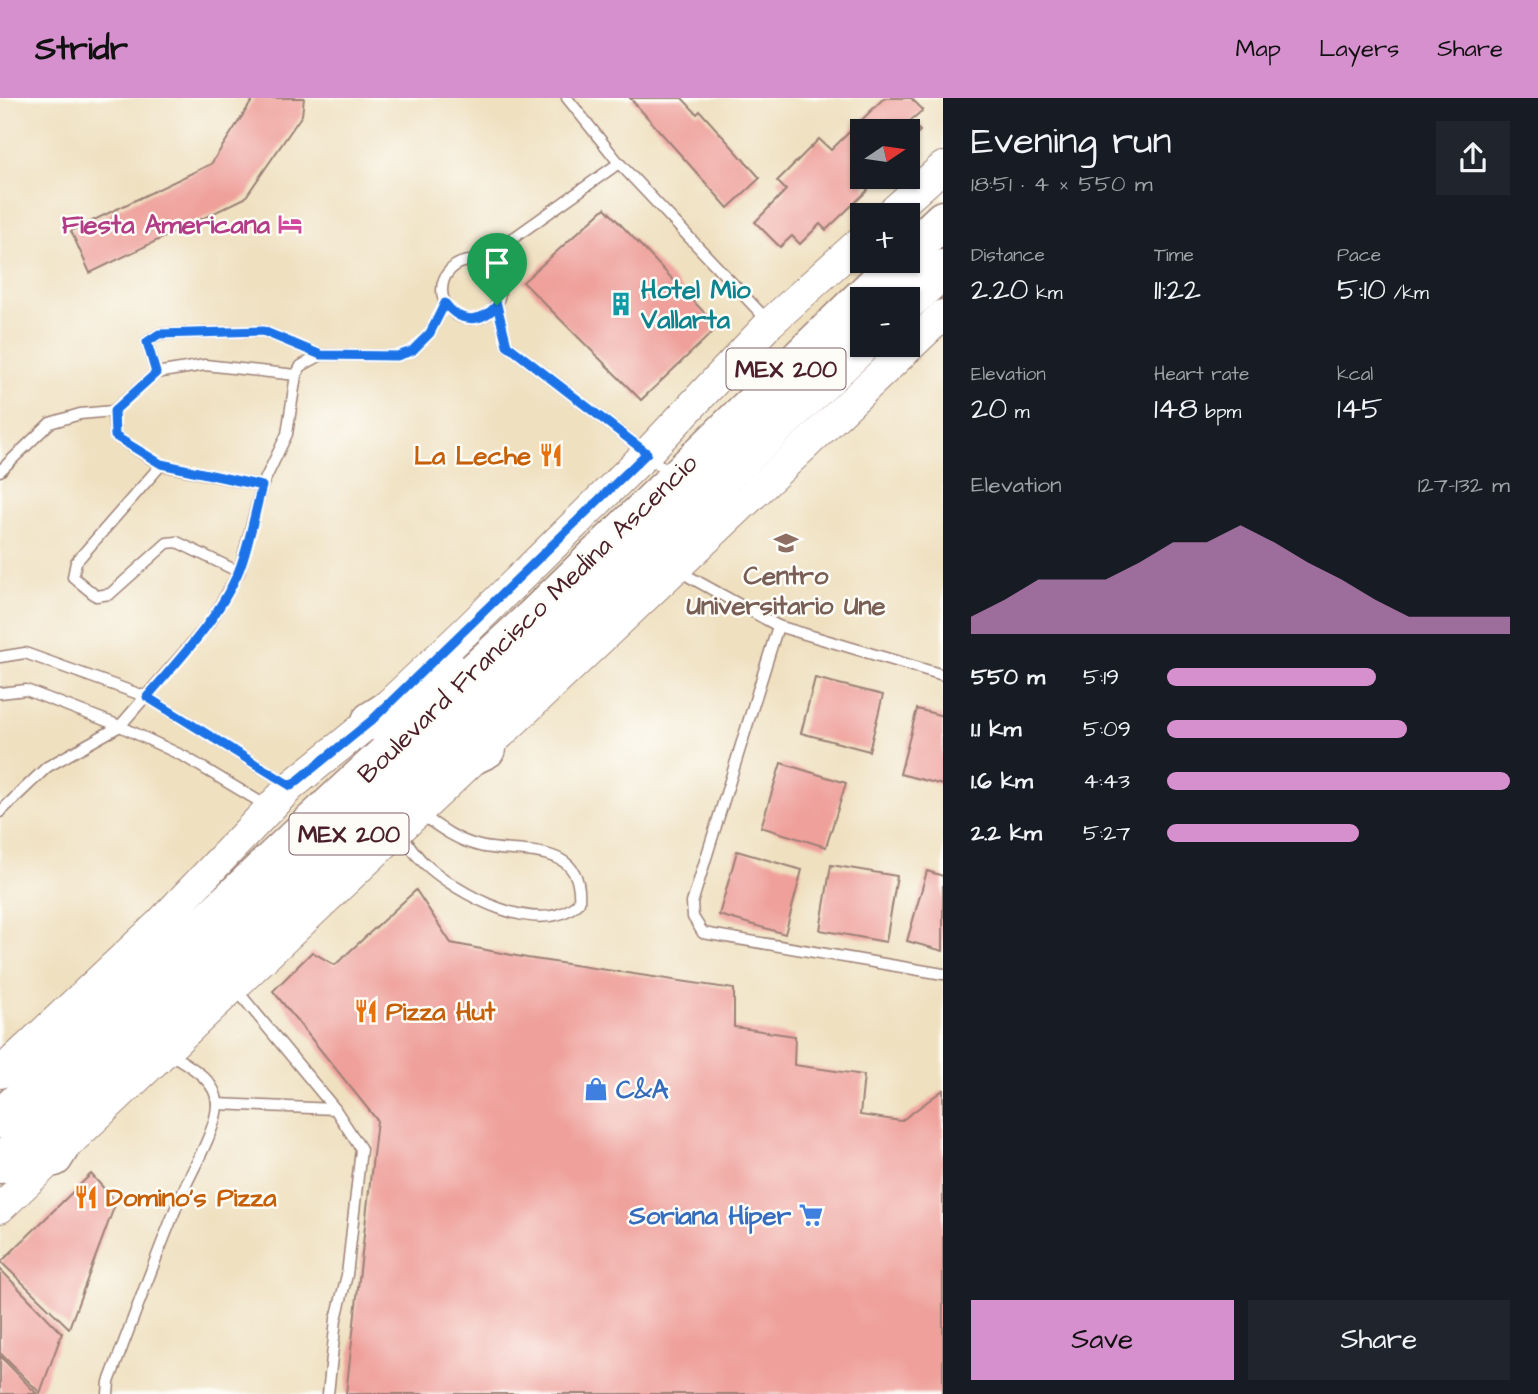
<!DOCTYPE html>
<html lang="en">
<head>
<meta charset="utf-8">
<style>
	:root { --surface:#171b24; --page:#20242c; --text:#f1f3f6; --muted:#9ea1a6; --accent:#d690ce }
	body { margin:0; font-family:"Architects Daughter",sans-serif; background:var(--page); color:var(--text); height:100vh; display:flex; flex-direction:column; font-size:26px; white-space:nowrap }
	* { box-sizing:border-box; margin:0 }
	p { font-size:23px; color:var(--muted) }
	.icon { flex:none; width:38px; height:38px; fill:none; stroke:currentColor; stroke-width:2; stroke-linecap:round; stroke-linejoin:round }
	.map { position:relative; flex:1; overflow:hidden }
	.drawer { display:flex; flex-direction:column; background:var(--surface); width:595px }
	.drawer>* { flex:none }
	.needle { width:46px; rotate:77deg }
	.buttons { position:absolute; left:850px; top:21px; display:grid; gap:14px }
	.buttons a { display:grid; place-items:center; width:70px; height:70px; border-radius:0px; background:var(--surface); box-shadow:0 2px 5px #0004; font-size:35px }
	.pin { position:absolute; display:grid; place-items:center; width:60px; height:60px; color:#fff; margin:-72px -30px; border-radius:50% 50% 50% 0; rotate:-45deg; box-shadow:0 0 7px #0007 }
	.pin .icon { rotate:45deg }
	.round { display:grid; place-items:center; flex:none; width:74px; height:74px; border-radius:0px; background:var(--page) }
	.summary { display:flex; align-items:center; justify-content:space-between; height:119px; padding:0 28px }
	h1 { font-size:38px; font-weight:600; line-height:52px }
	.stats { display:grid; grid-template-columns:repeat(3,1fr); gap:10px; height:119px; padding:7px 28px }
	.stats div { display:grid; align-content:center }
	.stats b { font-size:30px; font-weight:600 }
	.stats small { font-size:19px; font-weight:400 }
	.stats p { font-size:19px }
	.chart { height:196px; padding:14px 28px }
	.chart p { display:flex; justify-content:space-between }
	.chart svg { width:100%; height:126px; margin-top:7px; fill:var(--accent); opacity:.7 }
	.action { display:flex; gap:14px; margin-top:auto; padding:14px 28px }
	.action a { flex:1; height:80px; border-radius:0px; background:var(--accent); color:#111; font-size:28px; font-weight:600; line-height:80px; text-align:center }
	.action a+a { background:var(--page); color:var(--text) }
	ul { padding:0 28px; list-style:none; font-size:23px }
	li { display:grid; grid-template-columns:112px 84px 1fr; align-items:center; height:52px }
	li i { height:18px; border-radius:9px; background:var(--accent) }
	header { display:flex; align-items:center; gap:42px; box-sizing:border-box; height:98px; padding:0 35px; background:var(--accent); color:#111 }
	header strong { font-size:33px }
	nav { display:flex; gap:38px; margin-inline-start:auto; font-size:24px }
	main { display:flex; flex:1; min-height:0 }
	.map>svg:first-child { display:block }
	.building { fill:#efa09b }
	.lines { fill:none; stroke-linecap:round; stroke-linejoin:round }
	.lane-casing { stroke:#9c8076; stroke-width:13 }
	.secondary-casing { stroke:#9c8076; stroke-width:32 }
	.highway-casing { stroke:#9c8076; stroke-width:41 }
	.lane { stroke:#fff; stroke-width:10 }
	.secondary { stroke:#fff; stroke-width:30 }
	.highway { stroke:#fff; stroke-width:38 }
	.route-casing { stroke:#fff; stroke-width:14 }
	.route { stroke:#1a73e8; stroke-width:9 }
	.labels { text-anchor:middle; stroke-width:5; stroke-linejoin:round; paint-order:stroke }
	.shield { fill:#fdfcf7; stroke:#806168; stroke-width:2 }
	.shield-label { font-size:24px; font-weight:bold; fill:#4a1f2b }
	.hotel-label { font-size:26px; font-weight:bold; fill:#b23c85; stroke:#fdfcf7; text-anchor:end }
	.culture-label { font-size:26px; font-weight:bold; fill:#0d838f; stroke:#fdfcf7; text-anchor:start }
	.food-label { font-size:26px; font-weight:bold; fill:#c56008; stroke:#fdfcf7; text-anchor:start }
	.education-label { font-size:26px; font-weight:bold; fill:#785e54; stroke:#fdfcf7 }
	.street-label { font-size:26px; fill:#4a1f2b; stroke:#fdfcf7 }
	.shop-label { font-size:26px; font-weight:bold; fill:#366cbe; stroke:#fdfcf7; text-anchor:start }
</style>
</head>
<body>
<header>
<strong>Stridr</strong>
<nav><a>Map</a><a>Layers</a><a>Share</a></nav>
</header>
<main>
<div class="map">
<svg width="943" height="1296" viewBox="0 0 943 1296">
	<rect width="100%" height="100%" fill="#fdfcf7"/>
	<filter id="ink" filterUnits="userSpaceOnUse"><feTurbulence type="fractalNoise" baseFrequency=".0143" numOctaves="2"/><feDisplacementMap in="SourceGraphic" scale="14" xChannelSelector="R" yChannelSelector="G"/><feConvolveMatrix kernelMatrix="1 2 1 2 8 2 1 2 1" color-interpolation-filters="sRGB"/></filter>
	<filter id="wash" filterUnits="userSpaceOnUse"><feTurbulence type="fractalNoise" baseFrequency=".00686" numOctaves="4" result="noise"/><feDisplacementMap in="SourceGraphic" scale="28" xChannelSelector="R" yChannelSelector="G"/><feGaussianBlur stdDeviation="1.57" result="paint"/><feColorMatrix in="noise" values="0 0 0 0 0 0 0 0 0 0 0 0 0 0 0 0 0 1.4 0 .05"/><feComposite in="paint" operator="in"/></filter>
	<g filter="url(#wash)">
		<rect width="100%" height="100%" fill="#efe0c0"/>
		<g id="blocks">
			<!-- building -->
			<g class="building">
				<path d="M254,0H304L302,17L245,100L90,175L71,133L211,66Z"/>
				<path d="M630,0H682L697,16L700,13L760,80L728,110Z"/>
				<path d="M884,0H911L923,12L910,23L920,33L908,44V33H863V79H873L864,88L868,92L826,132L820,126L800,146L792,138L780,149L755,124L786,92L777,83L819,41L831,52Z"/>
				<path d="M605,110L718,229L641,302L523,184Z"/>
				<path d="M815,580L883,597L869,653L801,635Z"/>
				<path d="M917,611L943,618V687L900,676Z"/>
				<path d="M781,665L846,685L826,749L761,729Z"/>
				<path d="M737,753L802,772L785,836L719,817Z"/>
				<path d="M831,767L897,778L886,844L820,832Z"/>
				<path d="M927,773L943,778V853L907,843Z"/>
				<path d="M416,792L451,845L527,860L734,891V929L795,938L794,967L864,977L860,1017L901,1023L943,992V1296H346L377,1022L273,893L312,854L335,867Z"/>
				<path d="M91,1076L116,1104L69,1230L1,1164Z"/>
				<path d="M0,1171L62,1235L40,1295L0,1255Z"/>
				<path d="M0,1258L37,1296H0Z"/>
			</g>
		</g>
	</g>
	<g filter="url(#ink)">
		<use href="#blocks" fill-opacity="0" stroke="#9c8076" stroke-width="2"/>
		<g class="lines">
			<!-- lane casing -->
			<g class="lane-casing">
				<g id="lane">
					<path d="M567,0L619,65L769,224"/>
					<circle cx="471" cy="192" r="29"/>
					<path d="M484,166L512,141L619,65"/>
					<path d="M497,207L507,247L647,355L670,377"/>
					<path d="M156,275L147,244L159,236L263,233L321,257"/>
					<path d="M161,367L76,464L73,479L96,498L110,496L167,445L177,444L239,474"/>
					<path d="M0,373L50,325L80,316L113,313"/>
					<path d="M262,388L161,367L115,338L113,313L156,275L205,267L296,277"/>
					<path d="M677,472L778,528L943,577"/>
					<path d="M778,528L692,805L693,819L703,835L943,876"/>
					<path d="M0,559L25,555L147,599L289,687"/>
					<path d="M0,595L26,592L120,628L185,659L267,708"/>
					<path d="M0,714L47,669L120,628L211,523L239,474L262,388L287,336L296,277L301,268L321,257L397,258L412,253L430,235L445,205"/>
					<path d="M401,735C408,745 415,757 424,765C456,795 541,843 579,804C584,739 514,759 476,747C454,741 438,728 419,715"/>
					<path d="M235,890L335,1011L361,1051L347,1177L336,1221L328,1296"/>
					<path d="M217,1006L335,1011"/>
					<path d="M108,1296L109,1284C132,1223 155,1161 180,1100C190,1075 217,1032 217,1006C217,981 186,966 167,954"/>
				</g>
			</g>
			<!-- secondary casing -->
			<g class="secondary-casing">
				<g id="secondary">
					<path d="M889,117L943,69"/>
					<path d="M0,975L158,827L291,688L371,623L467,532L647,355L770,225L863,141"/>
					<path d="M0,1110L943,217"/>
				</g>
			</g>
			<!-- highway casing -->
			<g class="highway-casing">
				<g id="highway">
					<path d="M908,155L943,122"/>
					<path d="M908,203L943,171"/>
					<path d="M371,623L450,573"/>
					<path d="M422,682L486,651"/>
					<path d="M0,1021L302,734L532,521L900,163"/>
					<path d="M54,1059L89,1001"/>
					<path d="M0,1066L211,870L863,245"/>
				</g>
			</g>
			<!-- lane -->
			<use href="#lane" class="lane"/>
			<!-- secondary -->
			<use href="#secondary" class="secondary"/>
			<!-- highway -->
			<use href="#highway" class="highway"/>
		</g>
	</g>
	<g class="lines" filter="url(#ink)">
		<!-- route casing -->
		<g class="route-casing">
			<path id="route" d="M445,205C459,225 481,226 497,207L507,247L647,355L371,623L291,688L147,599C179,561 216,524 237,477C249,450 254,417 262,388L161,366L115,338L114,313L156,275L147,244L159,236L263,233L321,257L397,258L412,253L430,235Z"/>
		</g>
		<!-- route -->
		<use href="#route" class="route"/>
	</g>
	<!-- icons -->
	<defs>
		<g id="hotel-bare" transform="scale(1.89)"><path d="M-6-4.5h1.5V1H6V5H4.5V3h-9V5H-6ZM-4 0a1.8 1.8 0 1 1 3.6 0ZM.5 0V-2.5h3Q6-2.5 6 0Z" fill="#d1479c" stroke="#fdfcf7" stroke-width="2.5" paint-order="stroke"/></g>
		<g id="building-bare" transform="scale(1.89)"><path d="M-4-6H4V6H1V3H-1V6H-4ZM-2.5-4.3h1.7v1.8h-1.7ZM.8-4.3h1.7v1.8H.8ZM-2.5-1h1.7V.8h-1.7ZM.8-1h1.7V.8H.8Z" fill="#0f9aa8" stroke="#fdfcf7" stroke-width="2.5" paint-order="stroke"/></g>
		<g id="restaurant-bare" transform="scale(1.89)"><path d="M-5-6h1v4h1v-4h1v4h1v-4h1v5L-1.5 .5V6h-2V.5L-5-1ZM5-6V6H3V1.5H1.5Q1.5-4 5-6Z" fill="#e8710a" stroke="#fdfcf7" stroke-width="2.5" paint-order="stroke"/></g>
		<g id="university-bare" transform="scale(1.89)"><path d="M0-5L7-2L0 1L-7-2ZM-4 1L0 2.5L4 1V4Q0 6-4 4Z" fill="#8d6e63" stroke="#fdfcf7" stroke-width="2.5" paint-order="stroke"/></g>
		<g id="shop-bare" transform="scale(1.89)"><path d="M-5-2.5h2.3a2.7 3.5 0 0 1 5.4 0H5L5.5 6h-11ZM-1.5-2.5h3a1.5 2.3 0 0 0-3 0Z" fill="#3f7fe0" stroke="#fdfcf7" stroke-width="2.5" paint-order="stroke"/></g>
		<g id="supermarket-bare" transform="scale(1.89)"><path d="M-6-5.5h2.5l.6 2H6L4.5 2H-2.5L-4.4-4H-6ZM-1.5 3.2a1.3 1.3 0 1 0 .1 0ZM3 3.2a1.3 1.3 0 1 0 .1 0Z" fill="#3f7fe0" stroke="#fdfcf7" stroke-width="2.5" paint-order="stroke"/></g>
	</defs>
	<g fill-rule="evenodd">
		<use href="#hotel-bare" x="290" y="126"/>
		<use href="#building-bare" x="621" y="206"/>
		<use href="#restaurant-bare" x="551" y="357"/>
		<use href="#university-bare" x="786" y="445"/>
		<use href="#restaurant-bare" x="366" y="913"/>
		<use href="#shop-bare" x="596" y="991"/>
		<use href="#restaurant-bare" x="86" y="1099"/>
		<use href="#supermarket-bare" x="811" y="1117"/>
	</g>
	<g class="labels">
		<!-- shield labels -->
		<g class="shield">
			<rect x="726.5" y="250.5" width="119" height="41" rx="5"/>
			<rect x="289.5" y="715.5" width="119" height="41" rx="5"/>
		</g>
		<g class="shield-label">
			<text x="786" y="279">MEX 200</text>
			<text x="349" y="744">MEX 200</text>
		</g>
		<!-- hotel labels -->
		<g class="hotel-label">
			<text x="270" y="135">Fiesta Americana</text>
		</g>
		<!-- culture labels -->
		<g class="culture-label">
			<text x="641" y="200">Hotel Mio<tspan x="641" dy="30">Vallarta</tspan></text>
		</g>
		<!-- food labels -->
		<g class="food-label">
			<text x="531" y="366" text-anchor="end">La Leche</text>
			<text x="386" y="922">Pizza Hut</text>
			<text x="106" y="1108">Domino's Pizza</text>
		</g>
		<!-- education labels -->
		<g class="education-label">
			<text x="786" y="486">Centro<tspan x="786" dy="30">Universitario Une</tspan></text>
		</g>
		<!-- street labels -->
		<g class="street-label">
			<text transform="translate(527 520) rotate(-44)" y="9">Boulevard Francisco Medina Ascencio</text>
		</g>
		<!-- shop labels -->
		<g class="shop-label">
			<text x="616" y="1000">C&amp;A</text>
			<text x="791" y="1126" text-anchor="end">Soriana Híper</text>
		</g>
	</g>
</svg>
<div class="buttons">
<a><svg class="needle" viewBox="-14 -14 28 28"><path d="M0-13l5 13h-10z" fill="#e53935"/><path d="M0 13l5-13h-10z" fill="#9ea1a6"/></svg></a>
<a>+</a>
<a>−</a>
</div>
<div class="pin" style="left:497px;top:207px;background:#1e9e55"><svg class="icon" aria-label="arrive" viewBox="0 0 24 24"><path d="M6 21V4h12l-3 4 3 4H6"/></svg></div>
</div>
<section class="drawer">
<div class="summary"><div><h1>Evening run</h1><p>18:51 · 4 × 550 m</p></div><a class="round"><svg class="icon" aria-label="share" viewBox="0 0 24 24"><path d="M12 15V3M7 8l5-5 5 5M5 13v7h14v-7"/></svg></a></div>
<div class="stats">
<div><p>Distance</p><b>2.20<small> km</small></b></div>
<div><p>Time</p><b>11:22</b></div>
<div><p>Pace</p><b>5:10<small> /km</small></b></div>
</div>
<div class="stats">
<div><p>Elevation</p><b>20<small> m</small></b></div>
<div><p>Heart rate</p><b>148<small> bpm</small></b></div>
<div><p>kcal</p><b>145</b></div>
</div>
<div class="chart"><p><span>Elevation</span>127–132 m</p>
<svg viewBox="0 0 160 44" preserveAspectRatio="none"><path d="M0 44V38L10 32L20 25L30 25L40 25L50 19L60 12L70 12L80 6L90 12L100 19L110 25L120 32L130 38L140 38L150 38L160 38V44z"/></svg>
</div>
<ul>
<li><b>550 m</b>5:19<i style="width:61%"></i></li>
<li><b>1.1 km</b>5:09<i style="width:70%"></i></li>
<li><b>1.6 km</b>4:43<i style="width:100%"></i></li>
<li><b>2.2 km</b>5:27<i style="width:56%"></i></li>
</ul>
<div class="action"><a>Save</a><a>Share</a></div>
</section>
</main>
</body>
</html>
